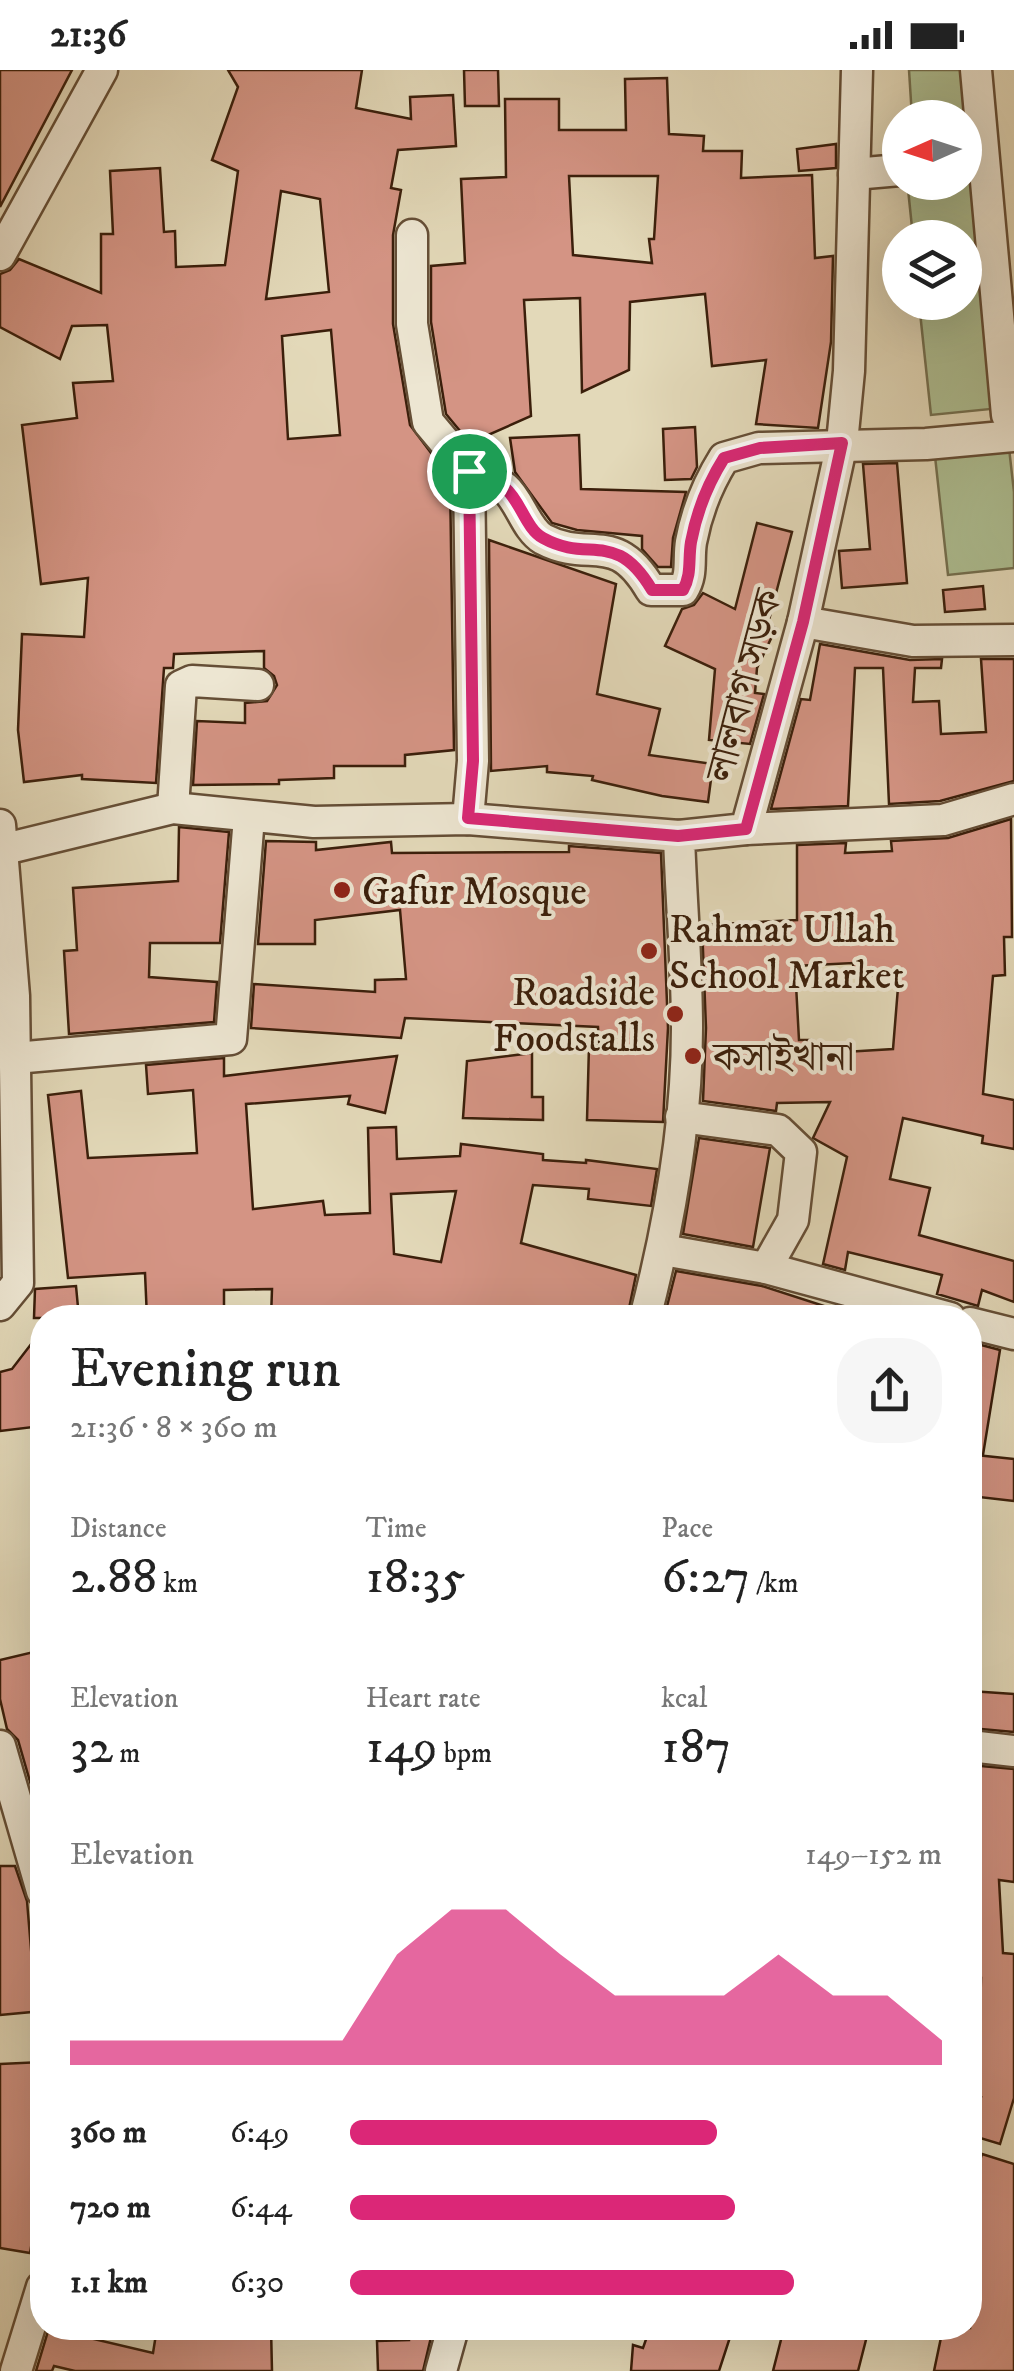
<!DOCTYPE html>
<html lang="en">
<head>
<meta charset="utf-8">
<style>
	:root { --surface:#fff; --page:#f6f6f6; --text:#222; --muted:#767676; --accent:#db2777 }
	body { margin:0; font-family:"IM FELL DW Pica","Noto Serif Bengali",serif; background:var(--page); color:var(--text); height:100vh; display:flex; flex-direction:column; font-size:38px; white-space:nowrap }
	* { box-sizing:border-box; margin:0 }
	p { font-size:32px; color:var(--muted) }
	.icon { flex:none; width:55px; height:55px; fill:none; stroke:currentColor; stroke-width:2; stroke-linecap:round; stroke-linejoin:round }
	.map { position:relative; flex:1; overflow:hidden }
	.sheet { position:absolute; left:30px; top:1235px; width:952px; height:1035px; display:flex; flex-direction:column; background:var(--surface); border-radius:40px; box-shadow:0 10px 40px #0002 }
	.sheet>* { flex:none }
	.needle { width:65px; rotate:267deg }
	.buttons { position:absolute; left:882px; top:30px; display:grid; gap:20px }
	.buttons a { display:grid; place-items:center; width:100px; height:100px; border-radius:50%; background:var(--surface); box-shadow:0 10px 40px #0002; font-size:50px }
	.pin { position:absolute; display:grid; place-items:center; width:85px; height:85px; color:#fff; margin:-42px; border:5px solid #fff; border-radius:50%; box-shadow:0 2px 10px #0007 }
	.round { display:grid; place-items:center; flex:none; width:105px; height:105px; border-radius:40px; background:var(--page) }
	.head { display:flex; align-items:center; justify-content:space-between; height:170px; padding:0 40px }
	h1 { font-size:55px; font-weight:600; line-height:75px }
	.figures { display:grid; grid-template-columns:repeat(3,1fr); gap:15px; height:170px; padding:10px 40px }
	.figures div { display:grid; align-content:center }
	.figures b { font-size:50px; font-weight:600 }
	.figures small { font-size:28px; font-weight:400 }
	.figures p { font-size:28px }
	.chart { height:280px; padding:20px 40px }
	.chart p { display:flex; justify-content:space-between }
	.chart svg { width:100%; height:180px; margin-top:10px; fill:var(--accent); opacity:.7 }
	ul { padding:0 40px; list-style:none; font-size:32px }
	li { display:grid; grid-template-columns:160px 120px 1fr; align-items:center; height:75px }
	li i { height:25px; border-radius:12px; background:var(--accent) }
	.status { display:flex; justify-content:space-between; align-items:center; height:70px; padding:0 50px; background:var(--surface); direction:ltr }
	.status svg { height:28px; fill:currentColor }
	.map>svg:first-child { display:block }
	.green { fill:#aec094; stroke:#747050; stroke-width:2.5 }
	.building { fill:#d49484; stroke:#3b1f0b; stroke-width:2.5; fill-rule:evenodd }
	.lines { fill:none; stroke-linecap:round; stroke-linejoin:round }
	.minor-casing { stroke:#654e36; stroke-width:35 }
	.minor { stroke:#ede6d2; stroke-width:30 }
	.route-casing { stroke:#fff; stroke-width:20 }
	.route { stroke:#db2777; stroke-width:12 }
	.poi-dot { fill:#8f2418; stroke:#ede6d2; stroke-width:4 }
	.labels { text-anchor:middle; stroke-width:8; stroke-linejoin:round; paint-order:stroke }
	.street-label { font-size:40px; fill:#3b1f0b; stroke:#ede6d2 }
	.poi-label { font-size:40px; fill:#3b1f0b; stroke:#ede6d2; text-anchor:start }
</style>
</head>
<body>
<div class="status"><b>21:36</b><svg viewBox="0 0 49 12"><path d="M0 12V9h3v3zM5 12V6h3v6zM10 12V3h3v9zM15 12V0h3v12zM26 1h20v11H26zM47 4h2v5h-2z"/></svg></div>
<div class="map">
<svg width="1014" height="2301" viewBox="0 0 1014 2301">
	<rect width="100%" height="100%" fill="#e3d9b9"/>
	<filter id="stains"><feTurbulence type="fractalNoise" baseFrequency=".002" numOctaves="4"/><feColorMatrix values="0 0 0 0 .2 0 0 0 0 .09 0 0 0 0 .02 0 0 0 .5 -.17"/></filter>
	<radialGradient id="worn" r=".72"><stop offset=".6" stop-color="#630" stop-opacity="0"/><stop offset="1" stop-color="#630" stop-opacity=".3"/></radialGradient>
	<!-- green -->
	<g class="green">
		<path d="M909,0H973L979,80L965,81V48L912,47Z"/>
		<path d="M986,96L1011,337L931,345L919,233L965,232V168L913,167L908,119L928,117V113L965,112V98Z"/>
		<path d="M1008,369L1014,422V498L948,505L934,377Z"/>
	</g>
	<!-- building -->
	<g class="building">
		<path d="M0,0H72L0,137Z"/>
		<path d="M228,0H362L356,38L411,49L410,27L453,25L456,76L398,80L391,118L401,120L393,165V254L410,355L450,408L454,680L405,685V696H334V708L279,710V714L193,715L197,651L245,653V633L267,631L277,615L274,606L264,598V581L174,584L173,598H164L156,713L82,709V705L24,712L18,660L22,564L84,567L88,508L41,514L22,355L77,348L73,313L113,311L107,255L72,256L60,289L0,257V204L10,200L19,189L101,223V164H113L110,101L160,98L164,162L175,161L176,197L225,195L238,101L212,90L238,17ZM281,121L320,129L329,222L266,229ZM331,260L340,365L288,369L282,266Z"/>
		<path d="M464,0H498L499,36H465Z"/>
		<path d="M667,8L669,64L704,66L703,81H742L741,108L812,105L815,188L833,186L831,272L818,358L756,354L766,290L712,296L705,224L630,232L629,300L582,322L580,228L524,230L531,346L470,373L446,344L431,252V196L465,193L461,109L506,107L505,29H559V60H626L625,9ZM569,106H658L654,169H649L652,193L573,185Z"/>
		<path d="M836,74V98L799,101L797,79Z"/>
		<path d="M695,357L697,397L691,409L665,410L663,359Z"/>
		<path d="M579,365L581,419L686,422L673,468L671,497H658L642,479V466L577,460L552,453L515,402L510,368Z"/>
		<path d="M897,393L907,513L842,518L839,481L870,479L863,394Z"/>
		<path d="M757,453L792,462L768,554L776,558L757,598L755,623L764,624L750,674L709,670L715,599L665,576L682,539L694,535L703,523L735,539Z"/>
		<path d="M489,470L616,514L597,624L660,639L649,685L713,694L708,732L662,726L592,710L593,706L547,702V696L491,701Z"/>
		<path d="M983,516L985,539L945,542L943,520Z"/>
		<path d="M820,574L910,590L942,589L941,598H915L913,632L939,631L941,664L986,662L981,589H1014V711L940,731L889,734L883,598H855L848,736L771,739L801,629L810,630Z"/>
		<path d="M1011,749L1012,867H1004L1005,905L993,906L983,1024L1014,1030V1079L982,1073L983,1066L903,1048L890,1109L930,1118L919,1165L1014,1191V1232L982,1220L978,1236L937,1224L942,1205L848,1182L845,1200L823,1194L847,1087L813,1068L830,1032L777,1033L776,1041L703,1031L706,958L702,855L797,850V775L846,773L845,783L892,781L891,771L948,768ZM853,893L854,906L899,905L893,979L812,984V970H799L795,896Z"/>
		<path d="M179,757L229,762L220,873H150L149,907L217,912L214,952L69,964L64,881L77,880L73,818L178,811Z"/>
		<path d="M266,771L316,772V780L391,772L392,783L569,782V776L661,783L668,958L663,1052L587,1050L589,976L599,975L598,957L405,948L401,968L251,958L254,914L375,922V910L406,909L400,840L315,850V874H258Z"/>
		<path d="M532,983V1027H543V1050L463,1048L467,991Z"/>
		<path d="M397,986L385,1043L348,1034L350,1026L246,1034L253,1139L323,1131L325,1145L370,1143L368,1058L396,1057L397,1089L460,1086L461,1074L543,1084V1090L586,1093V1090L657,1099L651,1136L588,1129L589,1119L533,1115L521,1173L636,1205L627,1248H271L272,1219L224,1220V1248H147L145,1203L68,1208L48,1025L81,1021L88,1088L197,1083L193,1020L148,1024L146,995L224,988V1006ZM456,1121L441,1192L394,1184L391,1124Z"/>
		<path d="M699,1068L770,1078L753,1177L683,1164Z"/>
		<path d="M676,1201L762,1216L861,1248H664Z"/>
		<path d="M76,1216L79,1248H34L35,1219Z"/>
		<path d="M42,1260V1356L0,1361V1302L12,1299Z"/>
		<path d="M970,1272L1000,1280L983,1385L970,1384Z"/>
		<path d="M976,1385L1014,1389V1431L970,1426Z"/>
		<path d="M42,1580V1714L31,1715L18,1670L7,1659L0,1629V1590Z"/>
		<path d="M970,1621L1014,1624V1662L970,1658Z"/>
		<path d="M970,1695L1014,1699V1812L999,1810L1003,1883L1014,1884V2028L1000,2074L970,2065L981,2027L970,2024V1980L979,1983L981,1908L970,1909Z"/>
		<path d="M0,1796H15L27,1831L32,1891L42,1890V1941L0,1945Z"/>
		<path d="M42,1992V2114L30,2183L0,2178V1994Z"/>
		<path d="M982,2084L1014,2094V2301H934L943,2258H970V2124Z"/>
		<path d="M49,2258H71L68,2263L153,2283L157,2258H271L272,2301H75L54,2296L52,2301H36Z"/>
		<path d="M650,2258H733L719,2301H631L633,2275L643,2278Z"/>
		<path d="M784,2258H869L858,2301H773Z"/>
		<path d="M432,2263L423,2301H378L377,2271L409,2270V2265Z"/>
	</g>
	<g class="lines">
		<!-- minor casing -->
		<g class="minor-casing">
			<g id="minor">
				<path d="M976,0L1007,345"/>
				<path d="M854,104L900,100"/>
				<path d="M412,165V254L428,352L469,401L473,691L468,749"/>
				<path d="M0,185L102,0"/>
				<path d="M469,401C480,406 496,410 505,418C520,431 526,459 543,469C590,494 615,458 651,520H683C693,504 688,490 691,472C697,440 707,415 724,388L759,378L926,374L1014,366"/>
				<path d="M803,552L913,571L1014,570"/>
				<path d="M173,738L181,616L192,611L258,615"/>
				<path d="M0,755L14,926L18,1213L0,1235"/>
				<path d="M746,759L943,750L1014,729"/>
				<path d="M1,780L173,738L314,752L468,749L679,766"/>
				<path d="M15,988L231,969L249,747"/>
				<path d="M681,1047L778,1060L801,1082L793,1150L766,1198"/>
				<path d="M663,1180L766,1198L950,1248"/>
				<path d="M645,1248C669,1155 687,1055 687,958C687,894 681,830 679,766L746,759L803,552L842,373L849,301L857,0"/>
				<path d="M970,1253L1014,1264"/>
				<path d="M0,1676L42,1821"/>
				<path d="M970,1676L1014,1681"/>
				<path d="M16,2301L42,2217"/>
				<path d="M441,2301L453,2258"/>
			</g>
		</g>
		<!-- minor -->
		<use href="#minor" class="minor"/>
	</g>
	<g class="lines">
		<!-- route casing -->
		<g class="route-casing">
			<path id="route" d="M842,373L803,552L746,759L678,766L468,748L473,691L469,401C480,406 496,410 505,418C520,430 526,459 543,468C590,494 615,458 652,520H683C692,504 688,490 691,472C697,440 707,415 724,388L760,378Z"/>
		</g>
		<!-- route -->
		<use href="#route" class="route"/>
	</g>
	<!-- markers -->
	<g class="poi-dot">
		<circle cx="342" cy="820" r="10"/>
		<circle cx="649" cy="881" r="10"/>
		<circle cx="675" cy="944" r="10"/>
		<circle cx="693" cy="986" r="10"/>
	</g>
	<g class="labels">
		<!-- street labels -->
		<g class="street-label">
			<text transform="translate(743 615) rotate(-75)" y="14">লালবাগ সড়ক</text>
		</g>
		<!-- poi labels -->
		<g class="poi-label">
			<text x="362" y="834">Gafur Mosque</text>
			<text x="669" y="872">Rahmat Ullah<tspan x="669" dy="46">School Market</tspan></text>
			<text x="655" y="935" text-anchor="end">Roadside<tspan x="655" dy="46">Foodstalls</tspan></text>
			<text x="713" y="1000">কসাইখানা</text>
		</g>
	</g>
	<rect width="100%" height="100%" filter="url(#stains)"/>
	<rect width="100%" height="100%" fill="url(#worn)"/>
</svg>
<div class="buttons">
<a><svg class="needle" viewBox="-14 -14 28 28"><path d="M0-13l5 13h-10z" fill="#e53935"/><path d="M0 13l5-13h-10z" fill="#767676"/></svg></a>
<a><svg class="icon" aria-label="layers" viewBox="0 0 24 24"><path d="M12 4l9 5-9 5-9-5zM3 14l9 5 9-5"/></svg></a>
</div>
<div class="pin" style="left:469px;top:401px;background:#1e9e55"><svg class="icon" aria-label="arrive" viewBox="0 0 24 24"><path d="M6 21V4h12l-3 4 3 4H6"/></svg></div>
<section class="sheet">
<div class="head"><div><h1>Evening run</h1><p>21:36 · 8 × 360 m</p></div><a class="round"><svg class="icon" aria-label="share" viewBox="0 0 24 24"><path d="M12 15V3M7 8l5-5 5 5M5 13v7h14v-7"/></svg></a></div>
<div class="figures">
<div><p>Distance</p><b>2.88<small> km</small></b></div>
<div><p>Time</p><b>18:35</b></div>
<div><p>Pace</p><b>6:27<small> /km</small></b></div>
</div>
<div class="figures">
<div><p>Elevation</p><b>32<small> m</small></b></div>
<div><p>Heart rate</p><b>149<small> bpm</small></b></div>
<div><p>kcal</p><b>187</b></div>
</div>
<div class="chart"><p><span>Elevation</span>149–152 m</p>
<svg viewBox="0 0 160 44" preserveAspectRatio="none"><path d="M0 44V38L10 38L20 38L30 38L40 38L50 38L60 17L70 6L80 6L90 17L100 27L110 27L120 27L130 17L140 27L150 27L160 38V44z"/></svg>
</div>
<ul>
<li><b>360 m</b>6:49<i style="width:62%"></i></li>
<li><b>720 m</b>6:44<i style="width:65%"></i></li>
<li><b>1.1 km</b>6:30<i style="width:75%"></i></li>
</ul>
</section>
</div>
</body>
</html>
